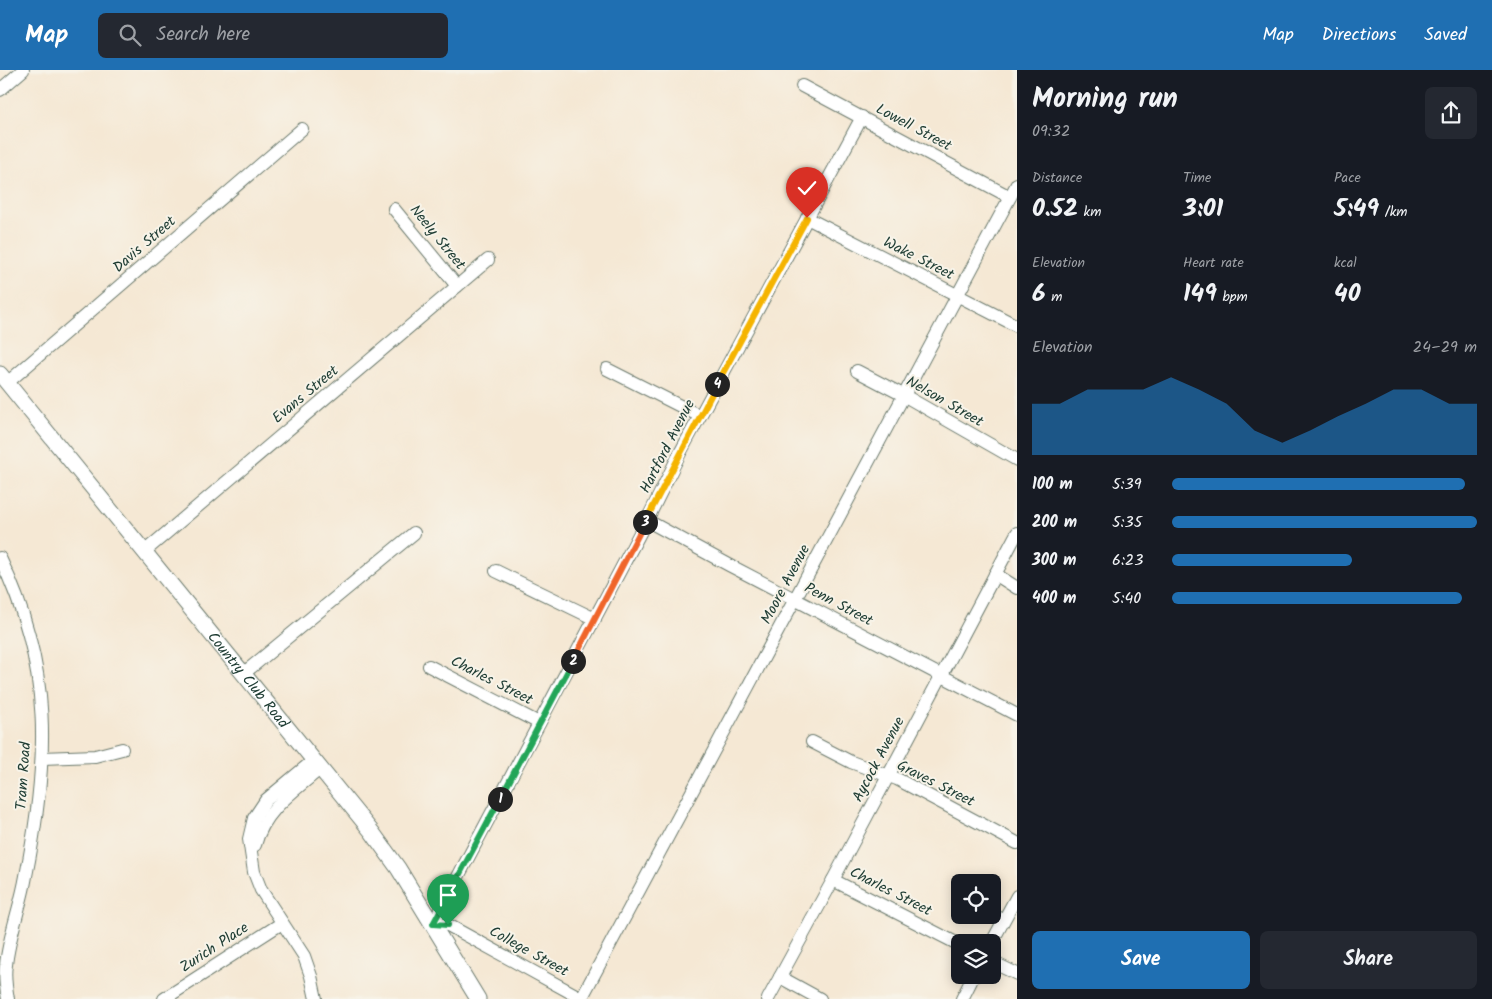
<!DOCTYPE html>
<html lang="en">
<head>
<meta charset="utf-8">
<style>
	:root { --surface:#171b24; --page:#242831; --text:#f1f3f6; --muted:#9ea1a6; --accent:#1f6fb2 }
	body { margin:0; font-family:Kalam,sans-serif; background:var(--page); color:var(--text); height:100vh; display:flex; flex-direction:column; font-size:19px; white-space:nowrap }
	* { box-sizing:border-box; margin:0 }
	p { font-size:16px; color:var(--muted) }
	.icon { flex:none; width:28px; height:28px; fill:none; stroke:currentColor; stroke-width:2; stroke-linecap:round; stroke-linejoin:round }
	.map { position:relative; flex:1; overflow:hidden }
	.side { display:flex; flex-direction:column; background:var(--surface); width:475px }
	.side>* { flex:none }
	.tools { position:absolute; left:951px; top:804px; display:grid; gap:10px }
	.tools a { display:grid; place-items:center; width:50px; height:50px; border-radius:8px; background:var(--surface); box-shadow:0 2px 12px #0003; font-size:25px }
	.pin { position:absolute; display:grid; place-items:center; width:42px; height:42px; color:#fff; margin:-51px -21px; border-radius:50% 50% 50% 0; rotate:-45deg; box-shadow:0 0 5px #0007 }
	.pin .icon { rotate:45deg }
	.km { position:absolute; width:25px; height:25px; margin:-12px; border-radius:50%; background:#222; color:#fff; font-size:14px; line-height:25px; text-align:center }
	.round { display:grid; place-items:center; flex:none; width:52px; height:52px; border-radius:8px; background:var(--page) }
	.head { display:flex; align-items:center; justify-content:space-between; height:85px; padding:0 15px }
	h1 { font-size:28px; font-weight:600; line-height:38px }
	.stats { display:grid; grid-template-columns:repeat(3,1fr); gap:8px; height:85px; padding:5px 15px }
	.stats div { display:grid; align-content:center }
	.stats b { font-size:25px; font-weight:600 }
	.stats small { font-size:14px; font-weight:400 }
	.stats p { font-size:14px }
	.chart { height:140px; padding:10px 15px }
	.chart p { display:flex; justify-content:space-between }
	.chart svg { width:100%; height:90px; margin-top:5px; fill:var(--accent); opacity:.7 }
	.action { display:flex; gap:10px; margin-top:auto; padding:10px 15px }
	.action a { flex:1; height:58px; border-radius:8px; background:var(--accent); color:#fff; font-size:20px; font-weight:600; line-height:58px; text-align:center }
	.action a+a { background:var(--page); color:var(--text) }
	ul { padding:0 15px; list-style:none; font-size:16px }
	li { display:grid; grid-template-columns:80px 60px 1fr; align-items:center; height:38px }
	li i { height:12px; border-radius:6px; background:var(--accent) }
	header { display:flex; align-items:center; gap:30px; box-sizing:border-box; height:70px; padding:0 25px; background:var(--accent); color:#fff }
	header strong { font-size:24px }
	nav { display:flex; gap:28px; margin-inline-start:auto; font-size:18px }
	.search { width:350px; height:45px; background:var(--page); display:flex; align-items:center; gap:12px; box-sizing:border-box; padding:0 18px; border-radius:8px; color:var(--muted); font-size:19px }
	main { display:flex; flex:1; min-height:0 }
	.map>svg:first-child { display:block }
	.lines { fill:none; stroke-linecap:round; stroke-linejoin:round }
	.minor-casing { stroke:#6a796c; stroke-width:14 }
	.tertiary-casing { stroke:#6a796c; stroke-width:17 }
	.minor { stroke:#fff; stroke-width:12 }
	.tertiary { stroke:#fff; stroke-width:15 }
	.split-1-casing { stroke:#fff; stroke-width:10 }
	.split-2-casing { stroke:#fff; stroke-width:10 }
	.split-3-casing { stroke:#fff; stroke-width:10 }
	.split-4-casing { stroke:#fff; stroke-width:10 }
	.split-5-casing { stroke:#fff; stroke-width:10 }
	.split-1 { stroke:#22a559; stroke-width:6 }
	.split-2 { stroke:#22a559; stroke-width:6 }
	.split-3 { stroke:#f0652b; stroke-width:6 }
	.split-4 { stroke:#f5b400; stroke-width:6 }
	.split-5 { stroke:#f5b400; stroke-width:6 }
	.labels { text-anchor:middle; stroke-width:4; stroke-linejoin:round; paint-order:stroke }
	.street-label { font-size:15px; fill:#1f3d34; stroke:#f7f3e8 }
</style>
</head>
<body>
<header>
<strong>Map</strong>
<div class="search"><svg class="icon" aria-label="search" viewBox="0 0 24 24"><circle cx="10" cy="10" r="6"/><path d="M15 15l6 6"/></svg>Search here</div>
<nav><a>Map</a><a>Directions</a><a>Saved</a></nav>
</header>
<main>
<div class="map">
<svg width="1017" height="929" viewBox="0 0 1017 929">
	<rect width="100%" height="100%" fill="#f7f3e8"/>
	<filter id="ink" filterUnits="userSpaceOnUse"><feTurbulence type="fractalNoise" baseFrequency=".02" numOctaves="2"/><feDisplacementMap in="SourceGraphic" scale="10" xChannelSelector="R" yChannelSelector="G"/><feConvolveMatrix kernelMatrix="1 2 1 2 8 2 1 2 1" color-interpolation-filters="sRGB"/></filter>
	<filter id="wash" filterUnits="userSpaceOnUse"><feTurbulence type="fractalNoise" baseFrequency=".0096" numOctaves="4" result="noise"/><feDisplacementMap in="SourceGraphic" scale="20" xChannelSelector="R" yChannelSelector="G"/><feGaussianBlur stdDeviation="1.12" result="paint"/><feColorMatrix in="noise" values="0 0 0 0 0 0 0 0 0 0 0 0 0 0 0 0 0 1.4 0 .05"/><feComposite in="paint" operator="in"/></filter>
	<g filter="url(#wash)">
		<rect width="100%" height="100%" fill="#f5e8d4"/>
	</g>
	<g filter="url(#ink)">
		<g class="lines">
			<!-- minor casing -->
			<g class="minor-casing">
				<g id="minor">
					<path d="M802,16L1010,127"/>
					<path d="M0,20L23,0"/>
					<path d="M394,139L457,216"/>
					<path d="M807,148L1017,256"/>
					<path d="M607,299L700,346"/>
					<path d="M857,301L905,326L1017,390"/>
					<path d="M7,313L302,59"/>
					<path d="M646,450L729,495L1017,645"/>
					<path d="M144,482L488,190"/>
					<path d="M0,488C53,597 49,691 26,806C21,836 9,865 6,895C4,906 6,918 8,929"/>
					<path d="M496,501L595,549"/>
					<path d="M995,504L1017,518"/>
					<path d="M429,596L539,653"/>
					<path d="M243,604L414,463"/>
					<path d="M812,672L851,692L897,709L1017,773"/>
					<path d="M42,688L95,686L122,679"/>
					<path d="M314,690L266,730L254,748L249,769L254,802L261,820L304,886L311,906L316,929"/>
					<path d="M255,775C264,740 294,721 321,698"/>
					<path d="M833,810L960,875"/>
					<path d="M992,872L1017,826"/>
					<path d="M992,892L1017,904"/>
					<path d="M780,907L820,929"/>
					<path d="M581,928L448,855L433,854L650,444L680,383L862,47"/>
					<path d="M164,929L282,853"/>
					<path d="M581,929L1017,114"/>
					<path d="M768,929L833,810L1017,463"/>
					<path d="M962,929L974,905"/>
				</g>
			</g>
			<!-- tertiary casing -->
			<g class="tertiary-casing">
				<g id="tertiary">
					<path id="s1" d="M0,304L372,762L398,798L478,929"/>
				</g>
			</g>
			<!-- minor -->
			<use href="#minor" class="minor"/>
			<!-- tertiary -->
			<use href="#tertiary" class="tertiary"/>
		</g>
	</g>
	<g class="lines" filter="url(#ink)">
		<!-- split-1 casing -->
		<g class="split-1-casing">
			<path id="split-1" d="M448,855L433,854L500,729"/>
		</g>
		<!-- split-2 casing -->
		<g class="split-2-casing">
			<path id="split-2" d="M500,729L573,591"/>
		</g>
		<!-- split-3 casing -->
		<g class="split-3-casing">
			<path id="split-3" d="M573,591L645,452"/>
		</g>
		<!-- split-4 casing -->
		<g class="split-4-casing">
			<path id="split-4" d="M645,452L717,314"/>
		</g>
		<!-- split-5 casing -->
		<g class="split-5-casing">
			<path id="split-5" d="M717,314L807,148"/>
		</g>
		<!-- split-1 -->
		<use href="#split-1" class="split-1"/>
		<!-- split-2 -->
		<use href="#split-2" class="split-2"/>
		<!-- split-3 -->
		<use href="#split-3" class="split-3"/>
		<!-- split-4 -->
		<use href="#split-4" class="split-4"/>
		<!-- split-5 -->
		<use href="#split-5" class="split-5"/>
	</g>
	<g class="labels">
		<!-- street labels -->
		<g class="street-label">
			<text transform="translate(914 57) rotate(28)" y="5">Lowell Street</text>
			<text transform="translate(438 167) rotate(51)" y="5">Neely Street</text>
			<text transform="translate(144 174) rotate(-41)" y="5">Davis Street</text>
			<text transform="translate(919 188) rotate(27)" y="5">Wake Street</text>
			<text transform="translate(305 324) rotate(-40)" y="5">Evans Street</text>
			<text transform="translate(945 331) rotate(30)" y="5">Nelson Street</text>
			<text transform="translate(667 376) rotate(-63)" y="5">Hartford Avenue</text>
			<text transform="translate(785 514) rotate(-62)" y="5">Moore Avenue</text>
			<text transform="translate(839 534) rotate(28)" y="5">Penn Street</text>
			<text dy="5" stroke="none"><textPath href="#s1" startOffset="394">Country Club Road</textPath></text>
			<text transform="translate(492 610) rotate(27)" y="5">Charles Street</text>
			<text transform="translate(878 689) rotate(-62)" y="5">Aycock Avenue</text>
			<text transform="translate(23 706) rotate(-86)" y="5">Tram Road</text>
			<text transform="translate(936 713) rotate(27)" y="5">Graves Street</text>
			<text transform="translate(891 821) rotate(27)" y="5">Charles Street</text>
			<text transform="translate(214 877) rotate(-33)" y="5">Zurich Place</text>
			<text transform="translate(529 881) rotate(29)" y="5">College Street</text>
		</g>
	</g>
</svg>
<div class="tools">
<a><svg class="icon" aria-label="locate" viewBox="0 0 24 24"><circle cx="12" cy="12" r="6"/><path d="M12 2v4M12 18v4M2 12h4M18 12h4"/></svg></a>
<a><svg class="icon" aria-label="layers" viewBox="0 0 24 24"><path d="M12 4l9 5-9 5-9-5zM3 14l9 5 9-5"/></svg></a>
</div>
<div class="pin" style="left:448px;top:855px;background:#1e9e55"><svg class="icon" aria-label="arrive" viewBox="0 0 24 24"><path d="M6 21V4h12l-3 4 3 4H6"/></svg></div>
<div class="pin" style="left:807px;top:148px;background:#d93025"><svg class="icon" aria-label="check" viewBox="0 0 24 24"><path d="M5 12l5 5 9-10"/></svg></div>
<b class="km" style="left:500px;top:729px">1</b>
<b class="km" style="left:573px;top:591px">2</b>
<b class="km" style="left:645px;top:452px">3</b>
<b class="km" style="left:717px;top:314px">4</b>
</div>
<section class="side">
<div class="head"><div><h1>Morning run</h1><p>09:32</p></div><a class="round"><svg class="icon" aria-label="share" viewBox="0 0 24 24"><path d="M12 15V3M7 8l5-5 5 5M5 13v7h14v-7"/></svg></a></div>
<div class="stats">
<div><p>Distance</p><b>0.52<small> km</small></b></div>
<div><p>Time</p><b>3:01</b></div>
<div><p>Pace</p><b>5:49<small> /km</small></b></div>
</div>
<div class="stats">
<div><p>Elevation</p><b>6<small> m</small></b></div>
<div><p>Heart rate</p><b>149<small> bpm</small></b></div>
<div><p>kcal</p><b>40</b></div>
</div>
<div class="chart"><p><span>Elevation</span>24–29 m</p>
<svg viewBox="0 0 160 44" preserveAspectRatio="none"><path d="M0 44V19L10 19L20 12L30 12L40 12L50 6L60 12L70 19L80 32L90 38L100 32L110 25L120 19L130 12L140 12L150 19L160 19V44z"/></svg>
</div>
<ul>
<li><b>100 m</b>5:39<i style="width:96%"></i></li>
<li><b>200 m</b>5:35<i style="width:100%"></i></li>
<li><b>300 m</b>6:23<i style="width:59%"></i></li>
<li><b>400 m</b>5:40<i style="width:95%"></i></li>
</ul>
<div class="action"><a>Save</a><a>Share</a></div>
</section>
</main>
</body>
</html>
